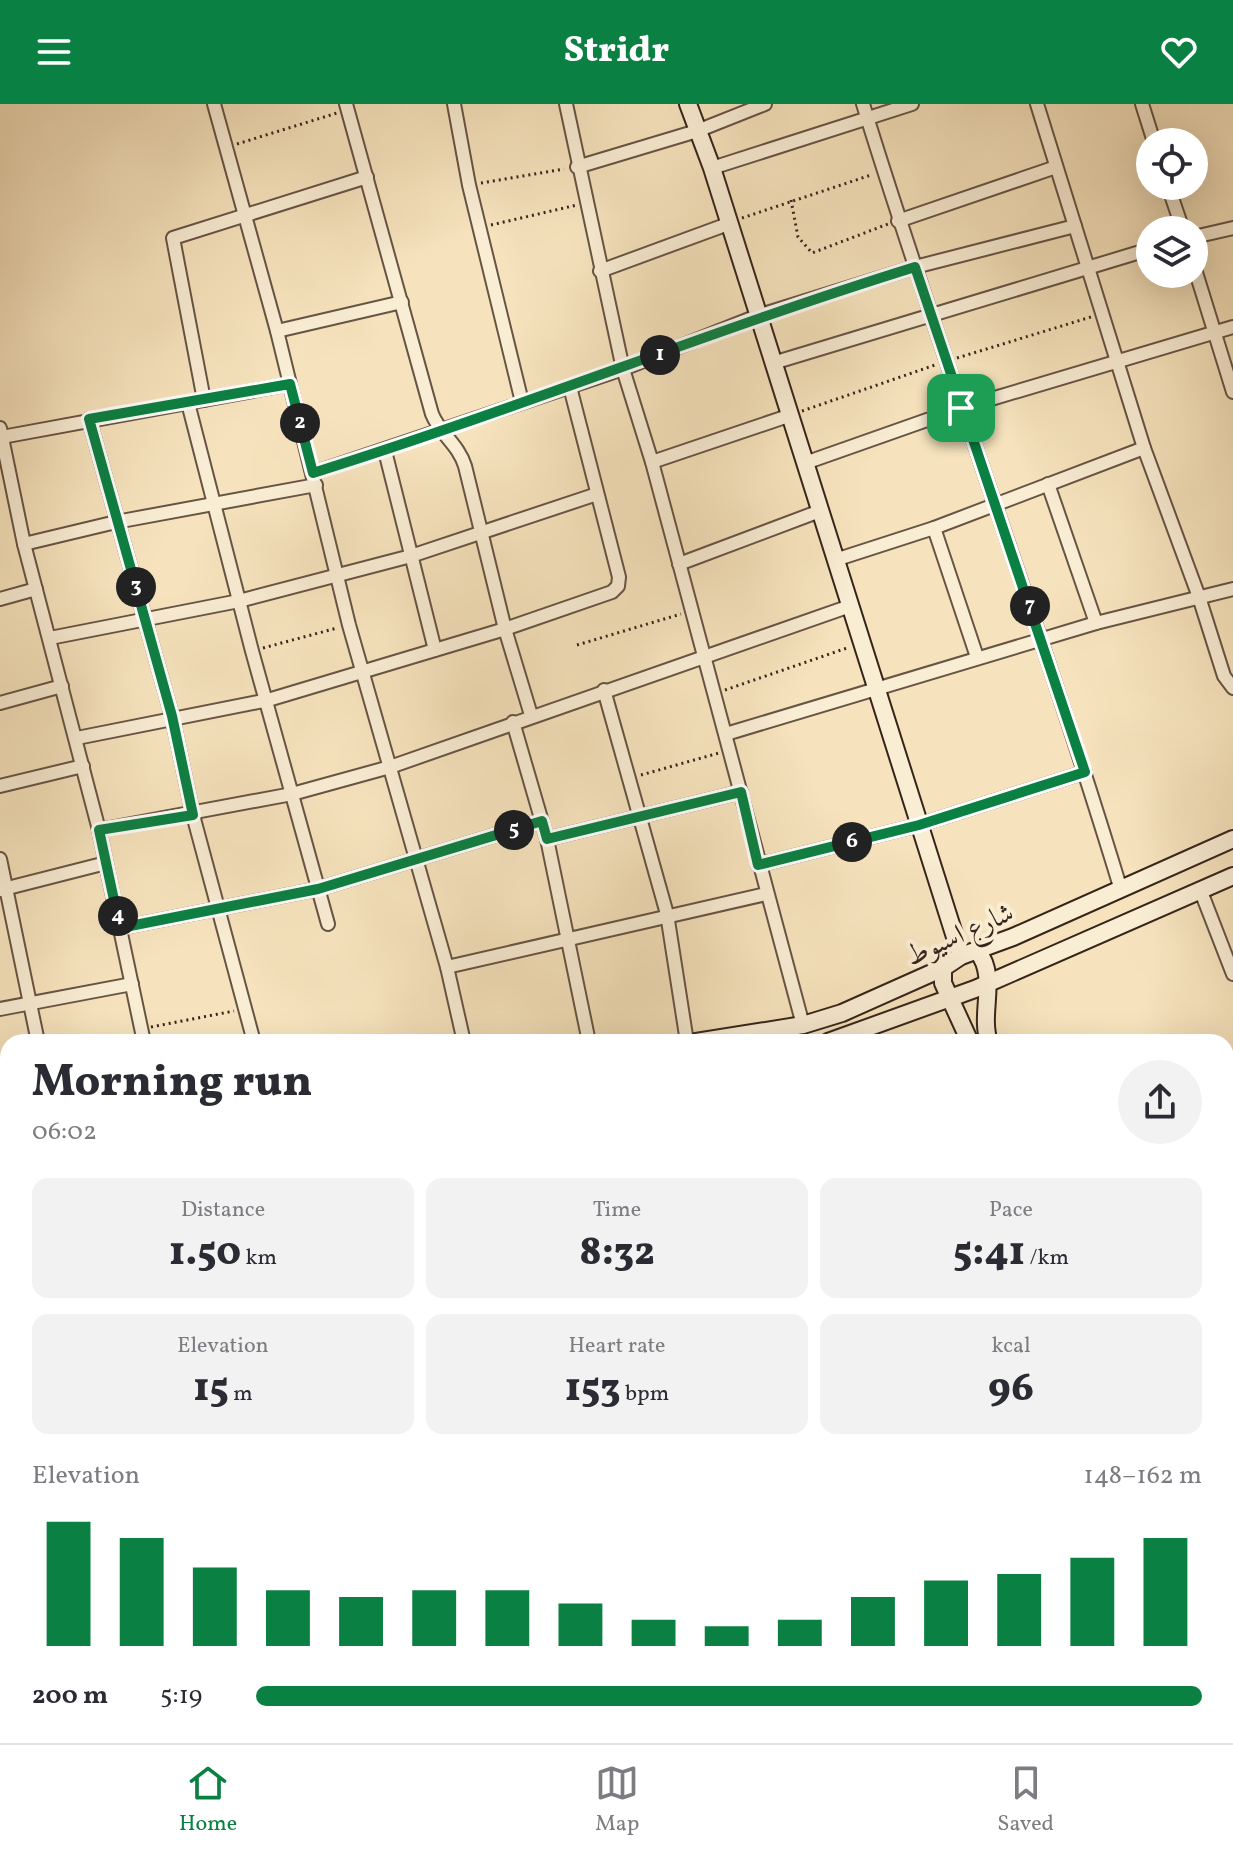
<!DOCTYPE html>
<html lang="en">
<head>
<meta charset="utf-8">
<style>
	:root { --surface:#fff; --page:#f2f2f3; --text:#2b2b33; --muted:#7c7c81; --line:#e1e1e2; --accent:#0b8043 }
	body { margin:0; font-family:Vollkorn,Amiri,serif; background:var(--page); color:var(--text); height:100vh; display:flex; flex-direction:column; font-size:30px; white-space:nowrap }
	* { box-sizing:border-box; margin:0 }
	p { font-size:26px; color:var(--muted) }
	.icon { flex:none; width:44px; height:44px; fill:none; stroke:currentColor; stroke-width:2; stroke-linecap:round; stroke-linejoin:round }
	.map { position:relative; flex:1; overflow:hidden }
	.side { position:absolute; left:0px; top:930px; width:1234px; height:710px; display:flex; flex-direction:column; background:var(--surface); border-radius:24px 24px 0 0; box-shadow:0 8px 32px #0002 }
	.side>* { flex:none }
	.buttons { position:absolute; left:1136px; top:24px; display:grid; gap:16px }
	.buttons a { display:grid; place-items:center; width:72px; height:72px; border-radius:50%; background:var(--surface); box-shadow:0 8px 32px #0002; font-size:40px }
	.pin { position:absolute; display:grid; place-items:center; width:68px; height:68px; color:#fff; margin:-34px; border-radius:16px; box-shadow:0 4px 12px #0006 }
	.km { position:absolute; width:40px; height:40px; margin:-20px; border-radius:50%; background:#222; color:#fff; font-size:22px; line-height:40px; text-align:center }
	.round { display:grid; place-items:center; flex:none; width:84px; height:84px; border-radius:42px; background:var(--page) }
	.summary { display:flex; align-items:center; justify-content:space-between; height:136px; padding:0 32px }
	h1 { font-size:44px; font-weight:800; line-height:60px }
	.figures { display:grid; grid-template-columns:repeat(3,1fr); gap:12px; height:136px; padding:8px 32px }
	.figures div { display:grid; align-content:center; border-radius:16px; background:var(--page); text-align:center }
	.figures b { font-size:40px; font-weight:800 }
	.figures small { font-size:22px; font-weight:400 }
	.figures p { font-size:22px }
	.chart { height:224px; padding:16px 32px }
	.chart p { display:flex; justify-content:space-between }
	.chart svg { width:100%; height:144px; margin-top:8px; stroke:var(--accent); stroke-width:6 }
	ul { padding:0 32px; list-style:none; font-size:26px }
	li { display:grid; grid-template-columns:128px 96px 1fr; align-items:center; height:60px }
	li i { height:20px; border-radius:10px; background:var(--accent) }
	header { display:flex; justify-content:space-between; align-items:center; height:104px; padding:0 32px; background:var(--accent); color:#fff; font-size:36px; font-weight:800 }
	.dock { display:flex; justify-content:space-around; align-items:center; height:112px; border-top:2px solid var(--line); background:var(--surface); font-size:22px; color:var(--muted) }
	.dock a { display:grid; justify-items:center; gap:4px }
	.dock .active { color:var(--accent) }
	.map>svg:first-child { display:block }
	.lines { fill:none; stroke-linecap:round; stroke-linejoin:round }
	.street-casing { stroke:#665444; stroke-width:16 }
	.secondary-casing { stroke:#36241b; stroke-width:20 }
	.path { stroke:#36241b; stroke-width:3; stroke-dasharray:2 4; stroke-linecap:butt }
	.street { stroke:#f9edd4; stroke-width:12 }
	.secondary { stroke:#f9edd4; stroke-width:16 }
	.route-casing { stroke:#fff; stroke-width:16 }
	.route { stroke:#0b8043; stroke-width:10 }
	.labels { text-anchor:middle; stroke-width:8; stroke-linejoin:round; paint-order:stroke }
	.street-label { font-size:28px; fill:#36241b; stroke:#f9edd4 }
</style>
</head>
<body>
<header><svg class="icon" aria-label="menu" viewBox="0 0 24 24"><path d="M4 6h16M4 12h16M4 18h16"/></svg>Stridr<svg class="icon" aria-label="heart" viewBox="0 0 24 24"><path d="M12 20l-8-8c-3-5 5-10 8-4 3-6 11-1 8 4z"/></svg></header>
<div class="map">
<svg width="1233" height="1639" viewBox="0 0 1233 1639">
	<rect width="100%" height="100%" fill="#f6e3bd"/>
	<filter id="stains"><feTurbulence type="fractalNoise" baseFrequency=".0025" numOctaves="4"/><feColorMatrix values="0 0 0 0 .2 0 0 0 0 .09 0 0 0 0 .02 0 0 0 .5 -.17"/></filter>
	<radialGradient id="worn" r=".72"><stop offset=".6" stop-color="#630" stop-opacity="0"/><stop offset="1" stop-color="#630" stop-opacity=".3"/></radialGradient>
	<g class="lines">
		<!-- street casing -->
		<g class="street-casing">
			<g id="street">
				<path d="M214,0L277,227L349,521L447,863L464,938"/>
				<path d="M346,0L432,310C440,330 458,340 465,362L505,525L531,611"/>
				<path d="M454,0L469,81L522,298"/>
				<path d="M566,0L623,265L652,358L803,921"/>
				<path d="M863,0C944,263 1041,522 1121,786"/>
				<path d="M1037,0L1144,344L1199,493L1224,572L1233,584"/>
				<path d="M1142,0L1154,38"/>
				<path d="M577,63L697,27L765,0"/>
				<path d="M712,64L912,0"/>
				<path d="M1168,82L1183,126"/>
				<path d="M898,117L1056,63"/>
				<path d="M1194,133L1233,124"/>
				<path d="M1194,162L1233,288"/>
				<path d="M600,167L728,120"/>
				<path d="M277,227L402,198"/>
				<path d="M773,259L1150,145"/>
				<path d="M204,296L173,134L367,73"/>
				<path d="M188,299L252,547L328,820"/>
				<path d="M89,315L172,612L193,711L254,938"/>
				<path d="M0,324L24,440L99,726L144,938"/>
				<path d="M2,333L290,280"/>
				<path d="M385,347L435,546"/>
				<path d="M652,358L791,311"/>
				<path d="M805,359L961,304L1233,223"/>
				<path d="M313,369L623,265L757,212L915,163L1075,122"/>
				<path d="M1048,380L1096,519"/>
				<path d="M934,424L977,553"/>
				<path d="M24,440L116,418L316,381"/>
				<path d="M835,456L934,424L1144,344"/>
				<path d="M679,460L820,407"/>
				<path d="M0,495L36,485"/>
				<path d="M50,534L239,497L411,452L597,390"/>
				<path d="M604,586L667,810L687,938"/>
				<path d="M0,599L62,582"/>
				<path d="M513,618L547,735L589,938"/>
				<path d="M726,630L1096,519L1233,485"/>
				<path d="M77,634L268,596L505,525L612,488L618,482L619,473L570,283"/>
				<path d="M0,682L83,662"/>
				<path d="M99,726L292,690L390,663L850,502"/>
				<path d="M547,735L741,688"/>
				<path d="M0,755L38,938"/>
				<path d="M758,761L919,721L1085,668"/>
				<path d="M1200,785L1233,870"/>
				<path d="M0,786L106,759"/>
				<path d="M120,824L318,785L542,717"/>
				<path d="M447,863L766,790"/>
				<path d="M0,905L132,880"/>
				<path d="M1226,992L1233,989"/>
				<path d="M1226,1097L1233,1095"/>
				<path d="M0,1197L8,1196"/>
				<path d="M1226,1220L1233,1218"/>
				<path d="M0,1301L8,1300"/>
				<path d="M1226,1364L1233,1387"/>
				<path d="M0,1406L8,1405"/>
				<path d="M1226,1474L1233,1472"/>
				<path d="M0,1527L8,1526"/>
				<path d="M1226,1558L1233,1556"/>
				<path d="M0,1623L3,1639"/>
				<path d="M104,1632L105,1639"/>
				<path d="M209,1632L210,1639"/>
				<path d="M316,1632L317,1639"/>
				<path d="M444,1632L446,1639"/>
				<path d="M585,1632V1639"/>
				<path d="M801,1632L802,1639"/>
				<path d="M915,1632L916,1639"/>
				<path d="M1027,1632L1028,1639"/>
				<path d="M0,1639L59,1632"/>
				<path d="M680,1639L737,1632"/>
			</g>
		</g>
		<!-- secondary casing -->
		<g class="secondary-casing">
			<g id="secondary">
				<path d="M688,0L712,64L961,852"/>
				<path d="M978,848C998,873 979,909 989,938"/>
				<path d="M943,864V879L970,938"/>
				<path d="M696,938L803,921L842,909L943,864L961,852L1013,833L1233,735"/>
				<path d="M828,938L975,885L1233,772"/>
				<path d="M0,1043L8,1041"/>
				<path d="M0,1074L8,1073"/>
				<path d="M1208,1632L1210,1639"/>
			</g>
		</g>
		<!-- path -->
		<g class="path">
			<path d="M237,40L337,9"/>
			<path d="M481,79L564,65"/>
			<path d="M791,96L798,133L812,149L888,120"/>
			<path d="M742,114L871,71"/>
			<path d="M491,121L577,101"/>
			<path d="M957,254L1091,213"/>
			<path d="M802,307L935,261"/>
			<path d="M577,541L681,510"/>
			<path d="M263,544L337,524"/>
			<path d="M725,586L847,544"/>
			<path d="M641,671L719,649"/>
			<path d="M151,923L234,907"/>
		</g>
		<!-- street -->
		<use href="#street" class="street"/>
		<!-- secondary -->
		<use href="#secondary" class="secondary"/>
	</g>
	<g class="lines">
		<!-- route casing -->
		<g class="route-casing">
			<path id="route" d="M915,163L1085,668L919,721L758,761L741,688L547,735L542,717L318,785L120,824L99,726L193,711L172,612L89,315L290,280L313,369C515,306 712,226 915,163Z"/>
		</g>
		<!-- route -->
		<use href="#route" class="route"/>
	</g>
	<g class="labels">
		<!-- street labels -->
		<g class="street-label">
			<text transform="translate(959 829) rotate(-24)" y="10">شارع اسيوط</text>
		</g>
	</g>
	<rect width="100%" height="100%" filter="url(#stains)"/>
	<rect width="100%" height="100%" fill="url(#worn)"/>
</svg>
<div class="buttons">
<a><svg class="icon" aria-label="locate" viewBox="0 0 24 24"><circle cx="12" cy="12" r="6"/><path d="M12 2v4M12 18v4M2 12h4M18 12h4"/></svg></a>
<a><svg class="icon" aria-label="layers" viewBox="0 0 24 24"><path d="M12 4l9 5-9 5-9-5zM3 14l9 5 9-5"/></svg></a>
</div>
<div class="pin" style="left:961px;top:304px;background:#1e9e55"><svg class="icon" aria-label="arrive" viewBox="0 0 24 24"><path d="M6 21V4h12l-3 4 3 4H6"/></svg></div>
<b class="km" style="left:660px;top:251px">1</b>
<b class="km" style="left:300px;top:319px">2</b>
<b class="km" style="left:136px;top:483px">3</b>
<b class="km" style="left:118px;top:812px">4</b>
<b class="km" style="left:514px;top:726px">5</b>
<b class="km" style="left:852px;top:738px">6</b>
<b class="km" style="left:1030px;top:502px">7</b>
<section class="side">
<div class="summary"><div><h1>Morning run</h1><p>06:02</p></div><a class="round"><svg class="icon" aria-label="share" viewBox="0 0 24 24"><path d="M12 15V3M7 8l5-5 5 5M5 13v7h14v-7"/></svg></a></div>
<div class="figures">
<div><p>Distance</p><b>1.50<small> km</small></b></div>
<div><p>Time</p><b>8:32</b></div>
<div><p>Pace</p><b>5:41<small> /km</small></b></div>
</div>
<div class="figures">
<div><p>Elevation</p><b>15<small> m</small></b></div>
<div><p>Heart rate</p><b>153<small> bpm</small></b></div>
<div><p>kcal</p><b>96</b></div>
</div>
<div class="chart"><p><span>Elevation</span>148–162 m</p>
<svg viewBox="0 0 160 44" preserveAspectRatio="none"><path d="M5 44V6M15 44V11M25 44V20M35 44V27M45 44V29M55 44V27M65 44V27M75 44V31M85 44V36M95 44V38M105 44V36M115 44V29M125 44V24M135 44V22M145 44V17M155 44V11"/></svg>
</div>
<ul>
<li><b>200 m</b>5:19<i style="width:100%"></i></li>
</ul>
</section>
</div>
<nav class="dock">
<a class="active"><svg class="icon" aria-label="home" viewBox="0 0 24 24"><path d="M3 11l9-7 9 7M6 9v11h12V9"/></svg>Home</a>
<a><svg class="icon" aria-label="map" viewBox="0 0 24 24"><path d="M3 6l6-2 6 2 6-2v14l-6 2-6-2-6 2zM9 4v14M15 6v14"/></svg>Map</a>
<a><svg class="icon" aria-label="saved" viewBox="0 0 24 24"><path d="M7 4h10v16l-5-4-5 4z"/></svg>Saved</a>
</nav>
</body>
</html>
